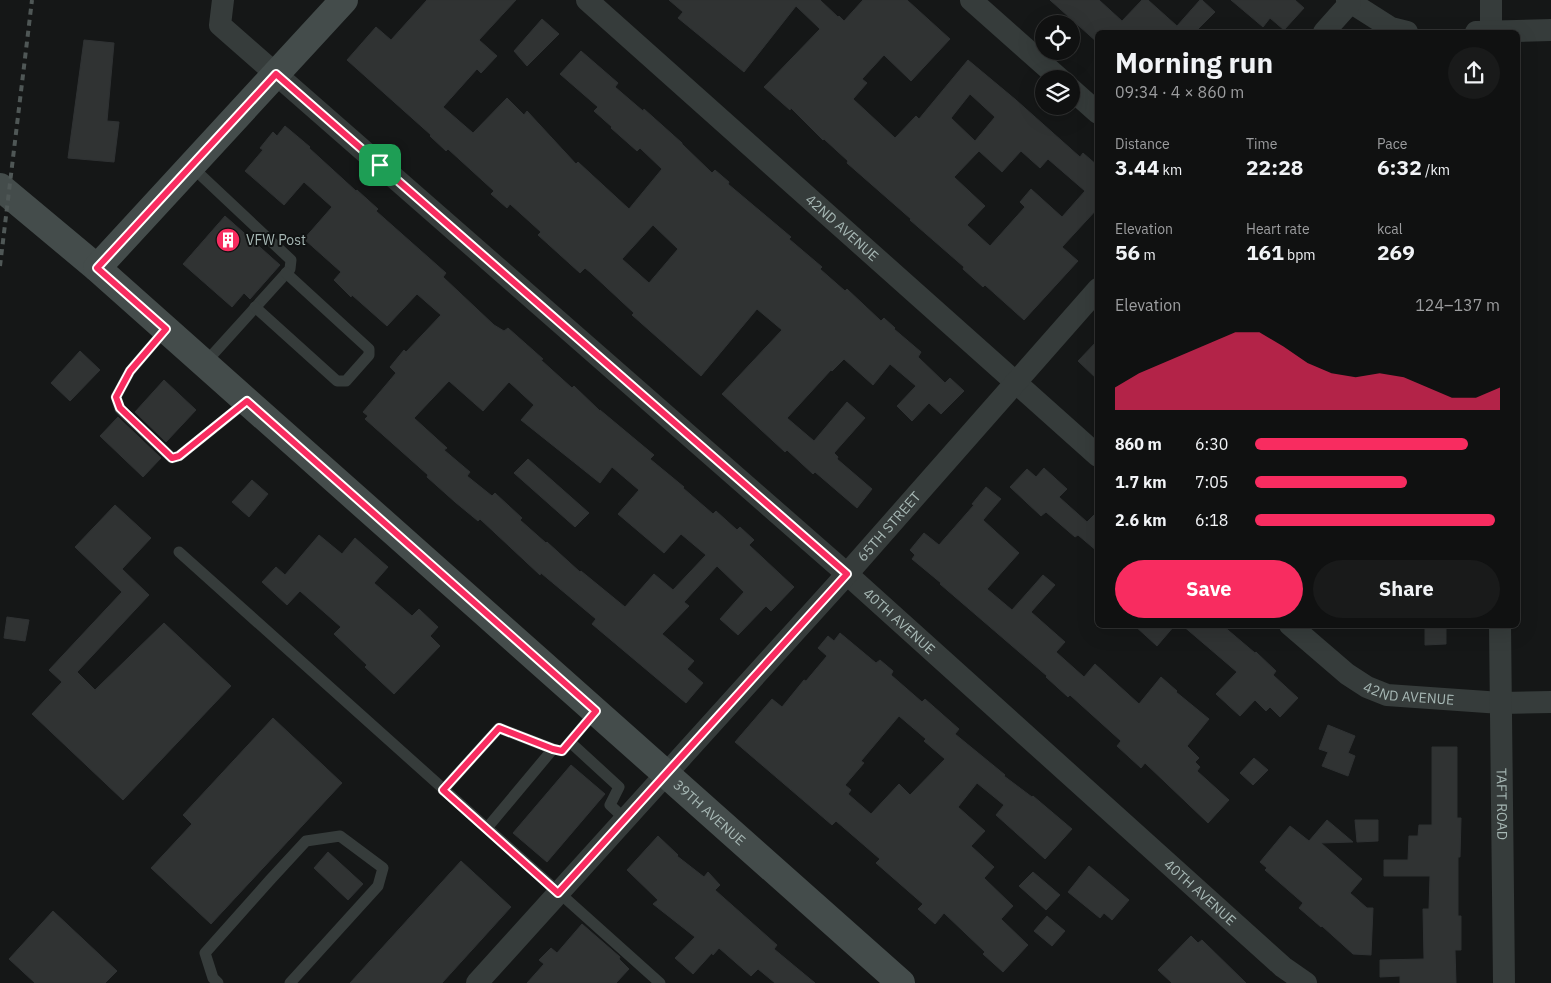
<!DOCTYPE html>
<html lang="en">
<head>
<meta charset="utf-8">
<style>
	:root { --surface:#101111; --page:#191a1a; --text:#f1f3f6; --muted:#9c9d9f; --line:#303131; --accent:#f82c60 }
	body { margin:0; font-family:"IBM Plex Sans",sans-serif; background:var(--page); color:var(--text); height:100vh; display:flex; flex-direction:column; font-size:19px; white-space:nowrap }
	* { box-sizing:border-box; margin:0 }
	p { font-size:16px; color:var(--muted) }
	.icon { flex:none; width:28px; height:28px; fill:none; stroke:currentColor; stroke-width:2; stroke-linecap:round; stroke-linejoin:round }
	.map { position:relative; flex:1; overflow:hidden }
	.panel { position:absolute; left:1095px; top:30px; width:425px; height:598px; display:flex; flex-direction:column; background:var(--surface); border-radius:8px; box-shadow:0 5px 20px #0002,0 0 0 1px var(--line) }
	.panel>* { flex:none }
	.controls { position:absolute; left:1035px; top:15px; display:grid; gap:10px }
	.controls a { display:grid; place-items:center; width:45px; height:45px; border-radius:50%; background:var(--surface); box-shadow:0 5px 20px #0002,0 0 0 1px var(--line); font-size:25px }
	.pin { position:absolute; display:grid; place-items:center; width:42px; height:42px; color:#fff; margin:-21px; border-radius:10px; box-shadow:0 2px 8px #0006 }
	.round { display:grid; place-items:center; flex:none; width:52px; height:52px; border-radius:26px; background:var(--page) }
	.summary { display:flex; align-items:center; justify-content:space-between; height:85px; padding:0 20px }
	h1 { font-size:28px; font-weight:800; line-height:38px }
	.metrics { display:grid; grid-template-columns:repeat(3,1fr); gap:8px; height:85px; padding:5px 20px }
	.metrics div { display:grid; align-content:center }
	.metrics b { font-size:21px; font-weight:800 }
	.metrics small { font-size:14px; font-weight:400 }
	.metrics p { font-size:14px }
	.chart { height:140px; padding:10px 20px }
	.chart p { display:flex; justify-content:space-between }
	.chart svg { width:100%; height:90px; margin-top:5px; fill:var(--accent); opacity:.7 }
	.primary-button { display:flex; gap:10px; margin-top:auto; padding:10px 20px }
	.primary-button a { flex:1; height:58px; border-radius:30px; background:var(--accent); color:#fff; font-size:20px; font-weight:800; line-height:58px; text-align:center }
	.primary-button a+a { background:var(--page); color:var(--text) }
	ul { padding:0 20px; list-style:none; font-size:16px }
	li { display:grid; grid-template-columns:80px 60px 1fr; align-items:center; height:38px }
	li i { height:12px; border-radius:6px; background:var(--accent) }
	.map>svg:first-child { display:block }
	.building { fill:#303333; stroke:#2f3233; fill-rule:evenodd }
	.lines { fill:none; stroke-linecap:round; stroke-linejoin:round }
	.lane { stroke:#363c3b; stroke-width:11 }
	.street { stroke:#363c3b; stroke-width:22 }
	.secondary { stroke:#444c4b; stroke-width:28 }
	.rail { stroke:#4f5756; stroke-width:4; stroke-dasharray:6 5; stroke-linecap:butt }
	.route-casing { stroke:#fff; stroke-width:10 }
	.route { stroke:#f82c60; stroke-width:6 }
	.labels { text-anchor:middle; stroke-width:4; stroke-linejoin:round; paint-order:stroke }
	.street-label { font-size:14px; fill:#a6b7b4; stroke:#101212 }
	.poi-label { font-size:14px; fill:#a6b7b4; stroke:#101212; text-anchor:start }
</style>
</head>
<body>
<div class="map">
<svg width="1551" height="983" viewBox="0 0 1551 983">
	<rect width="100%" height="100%" fill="#151717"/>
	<!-- building -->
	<g class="building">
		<path d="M427,0H516L479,40L497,56L481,73L477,69L443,107L473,133L507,98L524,115L527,111L576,164L578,162L629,209L662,169L640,148L637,151L611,128L612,127L594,111L598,107L560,74L581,51L618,83L615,87L643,111L644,109L682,143V144L712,173L715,170L729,182L728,184L791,237L789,239L822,267L820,269L845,291L847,289L881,321L884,318L895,328L894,329L921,352L918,357L945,383L950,378L964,391L941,414L929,403L912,421L897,406L916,386L890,364L873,385L844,359L832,371L831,370L787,418L814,441L847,402L865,418L834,453L838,457L837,459L872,489L857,508L815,472L813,474L787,450L785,452L722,394L782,330L757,309L701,376L632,315L634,313L591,273L585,268L580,273L538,235L541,232L510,204L507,208L491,194L494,191L448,149L446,151L430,136L431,135L347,60L376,27L391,40ZM653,225L678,249L649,283L622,259Z"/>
		<path d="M669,0H820L838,17L839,16L844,21L863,0H907L950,39L911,81L884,55L862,79L867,83L853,99L895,138L916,116L919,119L968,60L1016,100L1080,157L1083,153L1098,166V208L1062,247L1078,261L1024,320L985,285L983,287L963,269L964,267L910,220L911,219L847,163L848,161L824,139L823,140L791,108L790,110L764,87L820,29L796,6L744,72L678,18L683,12ZM970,94L995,117L975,141L951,118ZM979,151L1002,172L1021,151L1040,168L1048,159L1085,191L1062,217L1031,189L1020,202L1025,207L990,246L967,225L985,206L954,177Z"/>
		<path d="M1050,0H1099L1122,21L1142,0H1148L1177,26L1200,0H1202L1215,12L1195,32H1098V43Z"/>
		<path d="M1231,0H1295L1304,8L1284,30L1270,18L1263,27Z"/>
		<path d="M542,19L559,34L527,66L514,51Z"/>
		<path d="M84,40L114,43L107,121L119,122L114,162L68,158Z"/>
		<path d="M285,126L310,147L309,148L356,191L357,190L378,209L376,211L446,273L443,277L494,325L504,331L508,328L543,359L541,360L572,388L574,386L600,411V410L654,455L650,459L684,487L683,488L713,514L716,511L737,530L740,527L754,540L749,545L794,587L771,611L766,606L738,635L720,619L744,592L717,566L684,602L689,606L662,634L694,661L687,669L703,683L686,703L592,624L596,619L541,573L540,575L480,519L478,521L455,502L427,477L428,475L365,419L368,416L363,412L396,373L390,367L404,350L406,352L441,315L417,294L387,326L352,295L351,297L334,280L341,272L304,239L332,207L304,182L284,205L245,171L263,150L260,148L273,132L277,136ZM449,381L483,411L509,382L534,405L521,420L600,483L612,467L639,490L618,514L664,553L681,534L706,555L673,590L654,574L625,607L581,571L580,572L547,542L546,543L520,520L522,518L495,493L492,496L467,476L470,472L444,450L447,448L414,418Z"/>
		<path d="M225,216L280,265L250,299L244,293L232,307L183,264Z"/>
		<path d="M1098,340V380L1078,361Z"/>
		<path d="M80,351L100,370L70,401L51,383Z"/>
		<path d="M164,380L196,410L166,442L135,412Z"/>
		<path d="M118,417L161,458L143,477L100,436Z"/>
		<path d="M528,459L589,513L575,527L514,473Z"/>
		<path d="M1044,468L1067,489L1059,497L1087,522L1098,511V552L1078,535L1075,537L1046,512L1041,516L1010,487L1027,469L1036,477Z"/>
		<path d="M252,480L268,494L249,517L232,502Z"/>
		<path d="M986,487L1001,499L983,520L1019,553L987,589L1012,610L1043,575L1055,585L1031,612L1065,642L1056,652L1084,677L1095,664L1139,704L1161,677L1177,691L1176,692L1209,719L1187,746L1199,758L1195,762L1200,767L1197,771L1229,800L1208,823L1145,763L1141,768L1117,746L1121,741L1070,695L1068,697L1046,677L1047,676L940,584L941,583L912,559L915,555L910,550L924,533L939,545L974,505L972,504Z"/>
		<path d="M115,505L151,538L122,569L149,595L77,672L95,690L164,623L231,686L123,800L32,714L62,682L49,670L122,592L75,547Z"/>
		<path d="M319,535L342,554L355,538L388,567L374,583L412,616L419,609L438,627L430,636L440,646L394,694L365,667L367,665L334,634L341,627L300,591L287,605L262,582L276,567L285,575Z"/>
		<path d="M7,617L29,620L25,641L4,638Z"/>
		<path d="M1134,625H1175L1157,646Z"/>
		<path d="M1182,625H1222L1255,653L1256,652L1276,671L1273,675L1298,698L1280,717L1270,707L1266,711L1255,700L1240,716L1216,694L1237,672Z"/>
		<path d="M1425,625H1446V644L1425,645Z"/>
		<path d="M840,633L876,663L880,660L893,671L891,675L922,702L925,699L959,729L955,734L999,770L1005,775L1004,776L1032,797L1033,796L1072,829L1045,859L996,815L1004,805L977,783L958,807L985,831L971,846L994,867L984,878L1013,906L1001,919L1028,945L1003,972L983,954L985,952L944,913L935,924L918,909L923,904L876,863L880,859L836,821L832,825L735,742L772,699L782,707L804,680L806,681L827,656L818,648L828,636L834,641ZM899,716L926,739L924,741L945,759L910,795L899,784L871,814L848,794L851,790L845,785L864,763L861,761Z"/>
		<path d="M273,718L342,783L211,924L151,868L192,824L183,815Z"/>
		<path d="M1328,725L1355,736L1348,753L1355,756L1348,776L1322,766L1328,752L1319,749Z"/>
		<path d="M1432,747H1457V818H1461L1460,857H1458V916H1461V950H1455L1456,983H1400V976L1380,977V960L1424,959L1423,909H1429L1430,876H1384V860H1408L1409,836H1418L1419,825H1432Z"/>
		<path d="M1254,758L1268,770L1253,785L1240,773Z"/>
		<path d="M571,765L605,794L547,862L513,833Z"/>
		<path d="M1327,820L1353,842L1321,843L1362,879L1350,893L1367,908H1373L1371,955L1353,954L1322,926L1321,927L1299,908L1303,903L1265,870L1267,868L1260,862L1290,826L1309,841Z"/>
		<path d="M1355,820H1378V841L1357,842Z"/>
		<path d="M658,836L678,855L677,856L704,877L708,872L720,885L715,890L777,945L774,949L815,983H775L758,969L751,976L719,948L713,955L712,953L693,974L675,958L695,937L653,904L658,900L627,870Z"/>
		<path d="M328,852L363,884L348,900L314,868Z"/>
		<path d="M461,861L511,907L442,983H350Z"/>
		<path d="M1089,866L1129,900L1112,920L1104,913L1100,918L1068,892Z"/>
		<path d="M1033,872L1060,895L1046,910L1019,886Z"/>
		<path d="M53,911L117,971L105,983H35L9,959Z"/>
		<path d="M1047,916L1065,931L1052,946L1034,931Z"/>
		<path d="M582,924L620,957L619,959L629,969L616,983H527L544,964L539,960L551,948L557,953Z"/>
		<path d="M1191,936L1198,943L1202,940L1246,983H1172L1158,970Z"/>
	</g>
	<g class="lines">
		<!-- lane -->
		<g class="lane">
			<path d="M191,166L291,260L290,269L205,363"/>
			<path d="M255,307L337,381H346L369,355V349L286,273"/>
			<path d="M166,329L130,371L116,397L120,409L172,458L179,456L246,402"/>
			<path d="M179,552L660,983"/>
			<path d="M570,742L619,787L610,805L625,819"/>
			<path d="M443,790L499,728L553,749L562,751L596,711"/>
			<path d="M487,828L553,749"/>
			<path d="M218,983L213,978L205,953L270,880L306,841L340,836L383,868L378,886L290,983"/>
		</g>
		<!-- street -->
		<g class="street">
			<path id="s1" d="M223,0L220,25L847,574L1283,967L1306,983"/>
			<path id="s2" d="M587,0L1098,456"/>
			<path d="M971,0L1060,79"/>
			<path d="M1347,0L1391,28L1407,32"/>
			<path d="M1491,0V32"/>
			<path d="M1324,32L1350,3"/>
			<path d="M1476,32L1551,30"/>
			<path d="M1071,89L1098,113"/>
			<path id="s3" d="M1290,625L1347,674L1367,687L1387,695L1501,703L1551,702"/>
			<path id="s4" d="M1500,625L1504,983"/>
			<path id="s5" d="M477,983L847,574L1098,289"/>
		</g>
		<!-- secondary -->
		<g class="secondary">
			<path id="s6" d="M0,187L97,268L901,983"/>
			<path d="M97,268L344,0"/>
		</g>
		<!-- rail -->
		<path class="rail" d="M0,266L32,0"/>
	</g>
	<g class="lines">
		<!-- route casing -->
		<g class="route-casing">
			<path id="route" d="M276,74L847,574L558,893L443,790L499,728L553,749L562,751L596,711L247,401L179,456L172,458L120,408L116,397L130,371L166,329L97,268Z"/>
		</g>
		<!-- route -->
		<use href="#route" class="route"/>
	</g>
	<!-- icons -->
	<defs>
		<g id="building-disc" transform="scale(1.25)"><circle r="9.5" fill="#f82c60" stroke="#101212"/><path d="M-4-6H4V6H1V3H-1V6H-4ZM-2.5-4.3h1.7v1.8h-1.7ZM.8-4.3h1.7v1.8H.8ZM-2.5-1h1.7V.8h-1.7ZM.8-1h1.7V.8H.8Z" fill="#fff"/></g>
	</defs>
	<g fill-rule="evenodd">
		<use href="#building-disc" x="228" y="240"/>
	</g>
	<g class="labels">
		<!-- street labels -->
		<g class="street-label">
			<text dy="5" stroke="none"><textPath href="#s2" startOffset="342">42ND AVENUE</textPath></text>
			<text dy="5" stroke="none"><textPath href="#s5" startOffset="615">65TH STREET</textPath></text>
			<text dy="5" stroke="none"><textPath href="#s1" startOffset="929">40TH AVENUE</textPath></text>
			<text dy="5" stroke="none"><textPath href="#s3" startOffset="142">42ND AVENUE</textPath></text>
			<text dy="5" stroke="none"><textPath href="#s4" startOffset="179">TAFT ROAD</textPath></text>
			<text dy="5" stroke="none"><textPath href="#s6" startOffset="946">39TH AVENUE</textPath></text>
			<text dy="5" stroke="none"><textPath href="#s1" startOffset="1334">40TH AVENUE</textPath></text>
		</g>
		<!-- poi labels -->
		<g class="poi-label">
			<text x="246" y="245">VFW Post</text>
		</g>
	</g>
</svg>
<div class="controls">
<a><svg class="icon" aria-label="locate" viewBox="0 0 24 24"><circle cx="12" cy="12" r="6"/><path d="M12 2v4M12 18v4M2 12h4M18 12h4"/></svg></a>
<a><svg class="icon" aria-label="layers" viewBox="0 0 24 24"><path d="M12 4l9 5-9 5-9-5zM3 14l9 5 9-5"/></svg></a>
</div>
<div class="pin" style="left:380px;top:165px;background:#1e9e55"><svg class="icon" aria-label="arrive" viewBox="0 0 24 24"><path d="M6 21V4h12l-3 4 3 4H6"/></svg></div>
<section class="panel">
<div class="summary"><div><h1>Morning run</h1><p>09:34 · 4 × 860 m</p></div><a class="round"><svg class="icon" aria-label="share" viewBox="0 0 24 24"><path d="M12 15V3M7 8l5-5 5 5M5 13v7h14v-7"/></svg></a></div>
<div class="metrics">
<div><p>Distance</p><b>3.44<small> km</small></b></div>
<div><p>Time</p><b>22:28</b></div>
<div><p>Pace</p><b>6:32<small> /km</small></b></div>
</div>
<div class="metrics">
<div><p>Elevation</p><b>56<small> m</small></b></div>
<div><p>Heart rate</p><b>161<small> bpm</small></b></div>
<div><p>kcal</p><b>269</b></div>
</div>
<div class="chart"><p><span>Elevation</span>124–137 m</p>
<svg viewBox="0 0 160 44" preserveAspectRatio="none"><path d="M0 44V33L10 26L20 21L30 16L40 11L50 6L60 6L70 13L80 21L90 26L100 28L110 26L120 28L130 33L140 38L150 38L160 33V44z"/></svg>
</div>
<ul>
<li><b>860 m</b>6:30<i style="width:87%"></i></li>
<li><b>1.7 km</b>7:05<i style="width:62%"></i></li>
<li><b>2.6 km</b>6:18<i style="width:98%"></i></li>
</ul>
<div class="primary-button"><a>Save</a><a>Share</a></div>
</section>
</div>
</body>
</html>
